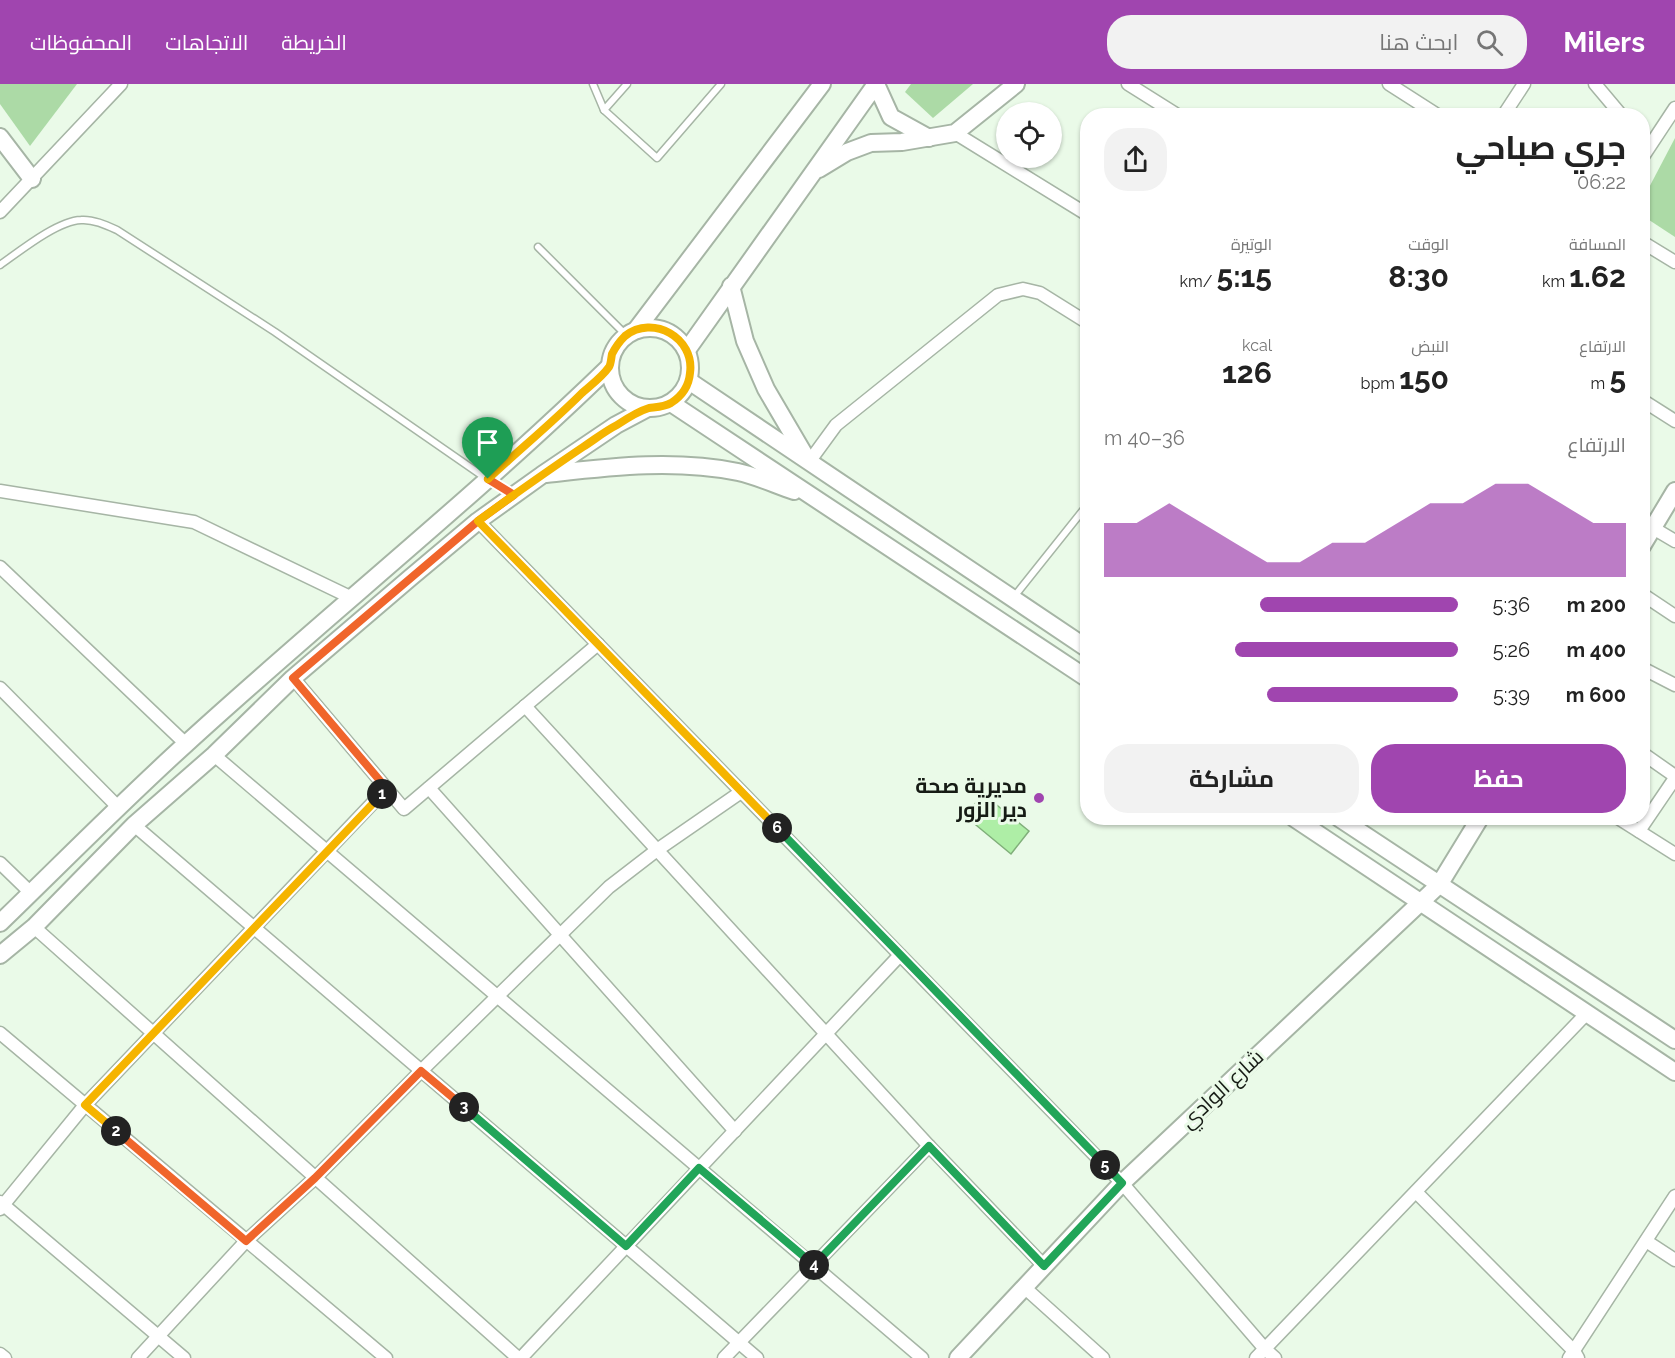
<!DOCTYPE html>
<html lang="ar">
<head>
<meta charset="utf-8">
<style>
	:root { --surface:#fff; --page:#f2f2f2; --text:#222; --muted:#767676; --accent:#a045af }
	body { margin:0; font-family:Raleway,Cairo,sans-serif; background:var(--page); color:var(--text); direction:rtl; height:100vh; display:flex; flex-direction:column; font-size:22px; white-space:nowrap }
	* { box-sizing:border-box; margin:0 }
	p { font-size:20px; color:var(--muted) }
	.icon { flex:none; width:33px; height:33px; fill:none; stroke:currentColor; stroke-width:2; stroke-linecap:round; stroke-linejoin:round }
	.map { position:relative; flex:1; overflow:hidden; direction:ltr }
	.panel { position:absolute; left:1080px; top:24px; width:570px; height:717px; display:flex; flex-direction:column; background:var(--surface); border-radius:24px; box-shadow:0 2px 4px #0004; direction:rtl }
	.panel>* { flex:none }
	.buttons { position:absolute; left:996px; top:18px; display:grid; gap:12px }
	.buttons a { display:grid; place-items:center; width:66px; height:66px; border-radius:50%; background:var(--surface); box-shadow:0 2px 4px #0004; font-size:30px }
	.pin { position:absolute; display:grid; place-items:center; width:51px; height:51px; color:#fff; margin:-62px -26px; border-radius:50% 50% 50% 0; rotate:-45deg; box-shadow:0 0 6px #0007 }
	.pin .icon { rotate:45deg }
	.km { position:absolute; width:30px; height:30px; margin:-15px; border-radius:50%; background:#222; color:#fff; font-size:16px; line-height:30px; text-align:center }
	.round { display:grid; place-items:center; flex:none; width:63px; height:63px; border-radius:24px; background:var(--page) }
	.head { display:flex; align-items:center; justify-content:space-between; height:102px; padding:0 24px }
	h1 { font-size:33px; font-weight:700; line-height:45px }
	.figures { display:grid; grid-template-columns:repeat(3,1fr); gap:9px; height:102px; padding:6px 24px }
	.figures div { display:grid; align-content:center }
	.figures b { font-size:30px; font-weight:700 }
	.figures small { font-size:16px; font-weight:400 }
	.figures p { font-size:16px }
	.chart { height:168px; padding:12px 24px }
	.chart p { display:flex; justify-content:space-between }
	.chart svg { width:100%; height:108px; margin-top:6px; fill:var(--accent); opacity:.7 }
	.button { display:flex; gap:12px; margin-top:auto; padding:12px 24px }
	.button a { flex:1; height:69px; border-radius:24px; background:var(--accent); color:#fff; font-size:24px; font-weight:700; line-height:69px; text-align:center }
	.button a+a { background:var(--page); color:var(--text) }
	ul { padding:0 24px; list-style:none; font-size:20px }
	li { display:grid; grid-template-columns:96px 72px 1fr; align-items:center; height:45px }
	li i { height:15px; border-radius:8px; background:var(--accent) }
	header { display:flex; align-items:center; gap:36px; box-sizing:border-box; height:84px; padding:0 30px; background:var(--accent); color:#fff }
	header strong { font-size:28px }
	nav { display:flex; gap:33px; margin-inline-start:auto; font-size:21px }
	.search { width:420px; height:54px; background:var(--page); display:flex; align-items:center; gap:15px; box-sizing:border-box; padding:0 21px; border-radius:24px; color:var(--muted); font-size:22px }
	.map>svg:first-child { display:block }
	.green { fill:#acdaa6 }
	.water { fill:#aeeea6; stroke:#80af7a; stroke-width:1.5 }
	.lines { fill:none; stroke-linecap:round; stroke-linejoin:round }
	.lane-casing { stroke:#a6b5a5; stroke-width:9 }
	.street-casing { stroke:#a6b5a5; stroke-width:15 }
	.secondary-casing { stroke:#a6b5a5; stroke-width:20 }
	.lane { stroke:#fff; stroke-width:6 }
	.street { stroke:#fff; stroke-width:12 }
	.secondary { stroke:#fff; stroke-width:16 }
	.split-1-casing { stroke:#fff; stroke-width:12 }
	.split-2-casing { stroke:#fff; stroke-width:12 }
	.split-3-casing { stroke:#fff; stroke-width:12 }
	.split-4-casing { stroke:#fff; stroke-width:12 }
	.split-5-casing { stroke:#fff; stroke-width:12 }
	.split-6-casing { stroke:#fff; stroke-width:12 }
	.split-7-casing { stroke:#fff; stroke-width:12 }
	.split-8-casing { stroke:#fff; stroke-width:12 }
	.split-1 { stroke:#f0652b; stroke-width:8 }
	.split-2 { stroke:#f5b400; stroke-width:8 }
	.split-3 { stroke:#f0652b; stroke-width:8 }
	.split-4 { stroke:#22a559; stroke-width:8 }
	.split-5 { stroke:#22a559; stroke-width:8 }
	.split-6 { stroke:#22a559; stroke-width:8 }
	.split-7 { stroke:#f5b400; stroke-width:8 }
	.split-8 { stroke:#f5b400; stroke-width:8 }
	.poi-dot { fill:#a045af; stroke:#eafae8; stroke-width:2 }
	.labels { text-anchor:middle; stroke-width:6; stroke-linejoin:round; paint-order:stroke }
	.poi-label { font-size:21px; font-weight:bold; fill:#161b15; stroke:#eafae8; text-anchor:end }
	.street-label { font-size:21px; fill:#161b15; stroke:#eafae8 }
</style>
</head>
<body>
<header>
<strong>Milers</strong>
<div class="search"><svg class="icon" aria-label="search" viewBox="0 0 24 24"><circle cx="10" cy="10" r="6"/><path d="M15 15l6 6"/></svg>ابحث هنا</div>
<nav><a>الخريطة</a><a>الاتجاهات</a><a>المحفوظات</a></nav>
</header>
<div class="map">
<svg width="1675" height="1274" viewBox="0 0 1675 1274">
	<rect width="100%" height="100%" fill="#eafae8"/>
	<!-- green -->
	<g class="green">
		<path d="M0,0H77L30,62L0,20Z"/>
		<path d="M911,0H973L933,34L905,8Z"/>
		<path d="M1675,54V153L1643,132V115Z"/>
	</g>
	<!-- water -->
	<path class="water" d="M983,710L1029,747L1011,770L965,732Z"/>
	<g class="lines">
		<!-- lane casing -->
		<g class="lane-casing">
			<g id="lane">
				<path d="M593,0L604,26L627,0"/>
				<path d="M604,26L657,74L721,0"/>
				<path d="M538,163L626,251"/>
				<path d="M0,181C20,167 57,137 81,136C93,135 106,141 117,146L275,248L487,395L513,410"/>
				<path d="M1013,514L1088,420"/>
			</g>
		</g>
		<!-- street casing -->
		<g class="street-casing">
			<g id="street">
				<path d="M1128,0L1179,32"/>
				<path d="M1389,0L1439,32"/>
				<path d="M1595,0L1622,32"/>
				<path d="M1503,32L1524,0"/>
				<path d="M955,49L1088,131"/>
				<path d="M1642,74L1675,24"/>
				<path d="M0,128L121,0"/>
				<path d="M1642,158L1675,178"/>
				<path d="M1642,316L1675,337"/>
				<path d="M809,378L836,341L998,211L1023,205L1040,209L1088,239"/>
				<path d="M0,407L194,438L352,514"/>
				<path d="M478,437L1122,1099L1265,1265L1275,1274"/>
				<path d="M1653,444L1675,457"/>
				<path d="M0,483L186,660"/>
				<path d="M1642,510L1675,532"/>
				<path d="M1642,584L1675,601"/>
				<path d="M293,594L404,725L598,560"/>
				<path d="M0,604L119,724"/>
				<path d="M525,622L929,1062L1044,1182"/>
				<path d="M1642,669L1675,692"/>
				<path d="M214,671L922,1274"/>
				<path d="M429,704L735,1047"/>
				<path d="M1618,734L1675,770"/>
				<path d="M134,741L757,1274"/>
				<path d="M1639,747L1675,694"/>
				<path d="M0,779L31,809"/>
				<path d="M34,843L518,1274"/>
				<path d="M0,949L386,1274"/>
				<path d="M1416,1108L1574,1267L1578,1274"/>
				<path d="M0,1118L184,1274"/>
				<path d="M0,1125L85,1021L387,704"/>
				<path d="M1646,1157L1675,1176"/>
				<path d="M1024,1203L1103,1274"/>
				<path d="M0,1270L5,1274"/>
				<path d="M138,1274L246,1157L315,1094L421,987L609,803L657,766L741,708"/>
				<path d="M521,1274L900,871"/>
				<path d="M724,1274L929,1062"/>
				<path d="M1256,1274L1587,929"/>
				<path d="M1569,1274L1675,1112"/>
			</g>
		</g>
		<!-- secondary casing -->
		<g class="secondary-casing">
			<g id="secondary">
				<path d="M0,53L32,95"/>
				<path d="M819,85L847,68L871,59L902,58L955,49L1016,0"/>
				<path d="M731,202L745,257L766,305L807,375"/>
				<circle cx="650" cy="284" r="40"/>
				<path d="M636,246L822,0"/>
				<path d="M687,266L876,0L891,33L929,54"/>
				<path d="M689,297L1088,565"/>
				<path d="M671,319L1088,595"/>
				<path d="M546,390C610,383 673,375 738,388C757,392 776,401 794,407"/>
				<path d="M1642,462L1675,407"/>
				<path d="M1294,734L1675,988"/>
				<path d="M1339,734L1675,956"/>
				<path d="M0,839C62,779 123,717 187,659C326,532 474,414 610,282"/>
				<path d="M0,871L34,843L134,741L214,671L293,594L410,494L478,437L542,391L616,341L648,324"/>
				<path d="M958,1274L1122,1099L1439,801L1480,734"/>
			</g>
		</g>
		<!-- lane -->
		<use href="#lane" class="lane"/>
		<!-- street -->
		<use href="#street" class="street"/>
		<!-- secondary -->
		<use href="#secondary" class="secondary"/>
	</g>
	<g class="lines">
		<!-- split-1 casing -->
		<g class="split-1-casing">
			<path id="split-1" d="M382,710L387,705L293,594L478,437L514,411L488,395"/>
		</g>
		<!-- split-2 casing -->
		<g class="split-2-casing">
			<path id="split-2" d="M116,1047L85,1021L382,710"/>
		</g>
		<!-- split-3 casing -->
		<g class="split-3-casing">
			<path id="split-3" d="M116,1047L246,1157L315,1094L421,987L464,1023"/>
		</g>
		<!-- split-4 casing -->
		<g class="split-4-casing">
			<path id="split-4" d="M464,1023L626,1162L699,1084L814,1181"/>
		</g>
		<!-- split-5 casing -->
		<g class="split-5-casing">
			<path id="split-5" d="M814,1181L929,1062L1044,1182L1122,1099L1105,1081"/>
		</g>
		<!-- split-6 casing -->
		<g class="split-6-casing">
			<path id="split-6" d="M777,744L1105,1081"/>
		</g>
		<!-- split-7 casing -->
		<g class="split-7-casing">
			<path id="split-7" d="M511,413L478,437L777,744"/>
		</g>
		<!-- split-8 casing -->
		<g class="split-8-casing">
			<path id="split-8" d="M488,395C519,366 552,339 582,309C591,301 602,293 609,283C611,280 611,275 612,270C615,264 620,257 625,252C653,230 695,254 690,289C689,301 682,312 671,319C664,323 657,323 649,324C639,327 626,335 617,341C605,347 594,356 583,363C559,379 535,396 511,413"/>
		</g>
		<!-- split-1 -->
		<use href="#split-1" class="split-1"/>
		<!-- split-2 -->
		<use href="#split-2" class="split-2"/>
		<!-- split-3 -->
		<use href="#split-3" class="split-3"/>
		<!-- split-4 -->
		<use href="#split-4" class="split-4"/>
		<!-- split-5 -->
		<use href="#split-5" class="split-5"/>
		<!-- split-6 -->
		<use href="#split-6" class="split-6"/>
		<!-- split-7 -->
		<use href="#split-7" class="split-7"/>
		<!-- split-8 -->
		<use href="#split-8" class="split-8"/>
	</g>
	<!-- markers -->
	<circle class="poi-dot" cx="1039" cy="714" r="6"/>
	<g class="labels">
		<!-- poi labels -->
		<g class="poi-label">
			<text x="1027" y="709">مديرية صحة<tspan x="1027" dy="24">دير الزور</tspan></text>
		</g>
		<!-- street labels -->
		<g class="street-label">
			<text transform="translate(1222 1005) rotate(-43)" y="7">شارع الوادي</text>
		</g>
	</g>
</svg>
<div class="buttons">
<a><svg class="icon" aria-label="locate" viewBox="0 0 24 24"><circle cx="12" cy="12" r="6"/><path d="M12 2v4M12 18v4M2 12h4M18 12h4"/></svg></a>
</div>
<div class="pin" style="left:488px;top:395px;background:#1e9e55"><svg class="icon" aria-label="arrive" viewBox="0 0 24 24"><path d="M6 21V4h12l-3 4 3 4H6"/></svg></div>
<b class="km" style="left:382px;top:710px">1</b>
<b class="km" style="left:116px;top:1047px">2</b>
<b class="km" style="left:464px;top:1023px">3</b>
<b class="km" style="left:814px;top:1181px">4</b>
<b class="km" style="left:1105px;top:1081px">5</b>
<b class="km" style="left:777px;top:744px">6</b>
<section class="panel">
<div class="head"><div><h1>جري صباحي</h1><p>06:22</p></div><a class="round"><svg class="icon" aria-label="share" viewBox="0 0 24 24"><path d="M12 15V3M7 8l5-5 5 5M5 13v7h14v-7"/></svg></a></div>
<div class="figures">
<div><p>المسافة</p><b>1.62<small> km</small></b></div>
<div><p>الوقت</p><b>8:30</b></div>
<div><p>الوتيرة</p><b>5:15<small> /km</small></b></div>
</div>
<div class="figures">
<div><p>الارتفاع</p><b>5<small> m</small></b></div>
<div><p>النبض</p><b>150<small> bpm</small></b></div>
<div><p>kcal</p><b>126</b></div>
</div>
<div class="chart"><p><span>الارتفاع</span>36–40 m</p>
<svg viewBox="0 0 160 44" preserveAspectRatio="none"><path d="M0 44V22L10 22L20 14L30 22L40 30L50 38L60 38L70 30L80 30L90 22L100 14L110 14L120 6L130 6L140 14L150 22L160 22V44z"/></svg>
</div>
<ul>
<li><b>200 m</b>5:36<i style="width:56%"></i></li>
<li><b>400 m</b>5:26<i style="width:63%"></i></li>
<li><b>600 m</b>5:39<i style="width:54%"></i></li>
</ul>
<div class="button"><a>حفظ</a><a>مشاركة</a></div>
</section>
</div>
</body>
</html>
